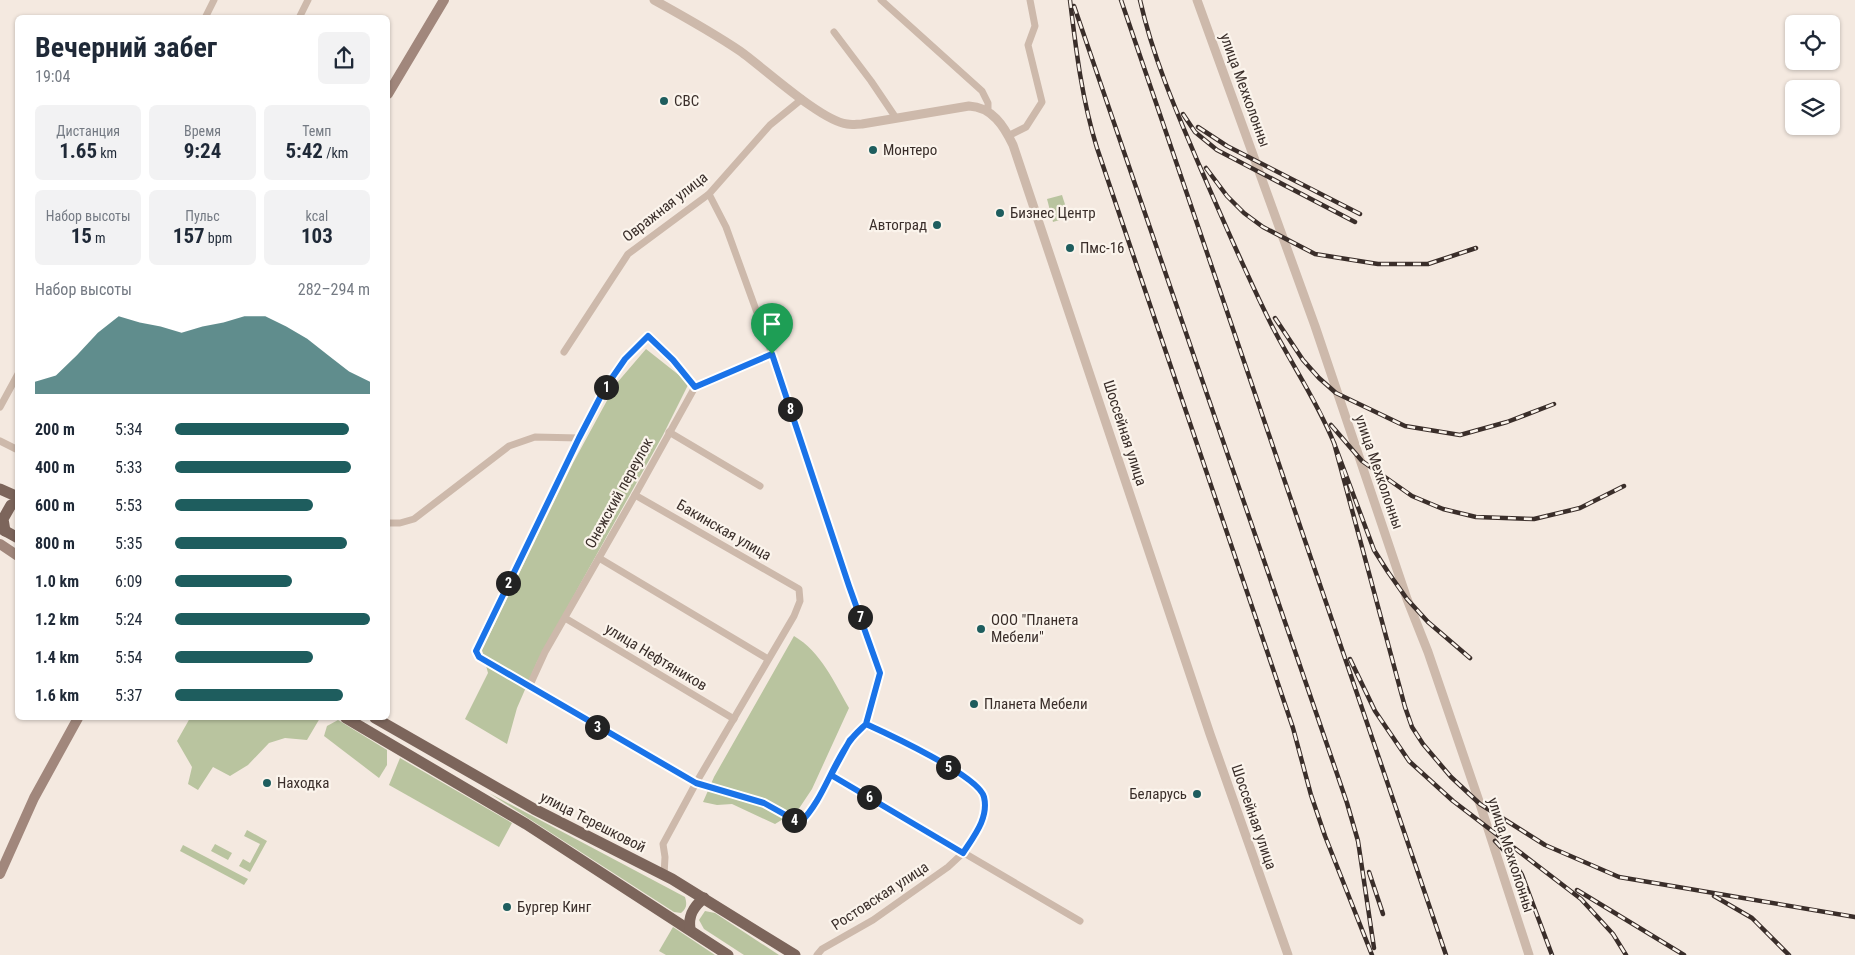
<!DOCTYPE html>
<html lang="ru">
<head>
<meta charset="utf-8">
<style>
	:root { --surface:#fff; --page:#f2f2f3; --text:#1f2937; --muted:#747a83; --accent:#1e5d5e }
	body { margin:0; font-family:"Roboto Condensed",sans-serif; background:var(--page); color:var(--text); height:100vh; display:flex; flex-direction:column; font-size:19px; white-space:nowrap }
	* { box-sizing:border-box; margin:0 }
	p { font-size:16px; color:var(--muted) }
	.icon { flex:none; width:28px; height:28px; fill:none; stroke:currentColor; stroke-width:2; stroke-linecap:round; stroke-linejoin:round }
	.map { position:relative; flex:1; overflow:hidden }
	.sheet { position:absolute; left:15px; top:15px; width:375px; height:705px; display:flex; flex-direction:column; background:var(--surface); border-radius:8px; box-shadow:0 1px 4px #0004 }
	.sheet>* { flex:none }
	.controls { position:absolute; left:1785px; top:15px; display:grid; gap:10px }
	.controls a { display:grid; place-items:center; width:55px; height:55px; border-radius:8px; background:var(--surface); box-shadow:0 1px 4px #0004; font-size:25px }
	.pin { position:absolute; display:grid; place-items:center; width:42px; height:42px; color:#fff; margin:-51px -21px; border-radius:50% 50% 50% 0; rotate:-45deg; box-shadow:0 0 5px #0007 }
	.pin .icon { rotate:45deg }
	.km { position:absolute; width:25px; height:25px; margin:-12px; border-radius:50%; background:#222; color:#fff; font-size:14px; line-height:25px; text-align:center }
	.round { display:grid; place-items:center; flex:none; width:52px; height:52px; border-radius:8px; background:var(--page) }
	.head { display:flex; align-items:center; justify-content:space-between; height:85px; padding:0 20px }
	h1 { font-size:28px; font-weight:700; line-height:38px }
	.figures { display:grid; grid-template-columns:repeat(3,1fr); gap:8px; height:85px; padding:5px 20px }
	.figures div { display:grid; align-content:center; border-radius:8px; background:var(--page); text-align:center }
	.figures b { font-size:21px; font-weight:700 }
	.figures small { font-size:14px; font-weight:400 }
	.figures p { font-size:14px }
	.chart { height:140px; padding:10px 20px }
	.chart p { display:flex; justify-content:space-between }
	.chart svg { width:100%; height:90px; margin-top:5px; fill:var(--accent); opacity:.7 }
	ul { padding:0 20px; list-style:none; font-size:16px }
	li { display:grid; grid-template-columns:80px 60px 1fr; align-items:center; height:38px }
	li i { height:12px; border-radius:6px; background:var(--accent) }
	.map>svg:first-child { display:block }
	.green { fill:#b9c49f }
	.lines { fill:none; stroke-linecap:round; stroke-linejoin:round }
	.minor { stroke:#cdb9ab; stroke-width:7 }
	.tertiary { stroke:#cdb9ab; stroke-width:9 }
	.secondary { stroke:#a1877c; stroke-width:10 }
	.primary { stroke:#7c655b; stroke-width:11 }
	.rail-casing { stroke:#3a2e2a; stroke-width:4.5 }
	.rail { stroke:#fbf4ec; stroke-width:2.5; stroke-dasharray:8; stroke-linecap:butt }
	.route-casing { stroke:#fff; stroke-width:10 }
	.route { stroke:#1a73e8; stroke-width:6 }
	.poi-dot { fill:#1e5d5e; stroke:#fbf4ec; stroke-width:2 }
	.labels { text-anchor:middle; stroke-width:4.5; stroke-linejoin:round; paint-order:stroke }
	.street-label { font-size:15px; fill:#3a2e2a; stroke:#fbf4ec }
	.poi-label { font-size:15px; fill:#3a2e2a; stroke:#fbf4ec; text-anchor:start }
</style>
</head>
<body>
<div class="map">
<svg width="1855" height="955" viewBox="0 0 1855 955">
	<rect width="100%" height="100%" fill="#f4e9e0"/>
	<!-- green -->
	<g class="green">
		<path d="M1062,195L1069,217L1053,222L1047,199Z"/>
		<path d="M646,349L689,383L663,435L537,662L517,708L507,744L465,719L488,673L482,650L573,463L616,384Z"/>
		<path d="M794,636C821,652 834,682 849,708L812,789L798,810L775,824L732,804L717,805L703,802L714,777Z"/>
		<path d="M190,718H320L307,740L285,738L269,743L248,765L230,776L213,767L198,790L188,784L192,767L177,741Z"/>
		<path d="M338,720L387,750V765L379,778L324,736L327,726Z"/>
		<path d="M400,758L512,823L499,847L389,785Z"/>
		<path d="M489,793L685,897C687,904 687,908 681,913L674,912Z"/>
		<path d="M247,830L267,841L250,872L239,866L243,859L250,863L260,844L244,836Z"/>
		<path d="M215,844L232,853L228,860L211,851Z"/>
		<path d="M183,845L248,879L244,885L180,851Z"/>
		<path d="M705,911L715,913L779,955H744L704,929L699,920Z"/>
		<path d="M673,927L715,955H666L659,951Z"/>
	</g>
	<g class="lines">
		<!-- minor -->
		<g class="minor">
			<path d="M881,0L982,91L988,103V111"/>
			<path d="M205,18L214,0"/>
			<path d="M299,18L308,0"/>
			<path d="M834,32L871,81L896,118"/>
			<path d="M1008,136L1026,127L1042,102L1028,45L1035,26L1030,0"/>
			<path d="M564,352L628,254L709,194L770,125L802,99"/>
			<path d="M0,407L18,374"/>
			<path d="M669,432L760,486"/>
			<path d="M579,438L478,644L476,651L479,657L696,783L764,803L800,823L810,813L850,741L866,724L880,673L849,586L772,354L726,227L709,194"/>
			<path d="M0,441L18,450"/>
			<path d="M635,495L799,589L800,601L794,616L696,783L663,844L665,857L664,875"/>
			<path d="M388,523H400L414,519L509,446L535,437L579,438L605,388L625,359L648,336L673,360L695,387"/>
			<path d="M599,558L768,659"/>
			<path d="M565,618L734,719"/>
			<path d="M529,687L545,652L635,495L695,387L772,354"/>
			<path d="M831,775L1080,921"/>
			<path d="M817,955L822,949L873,920L948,867L963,853L981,826L985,806L983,794L974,784L924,751L866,724"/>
		</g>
		<!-- tertiary -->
		<g class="tertiary">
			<path d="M654,0C683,16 712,32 740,51C764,68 821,121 847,124C852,125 857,124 862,124L969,106C992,107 1004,126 1013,145L1210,734L1288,955"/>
			<path d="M1197,0L1315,326L1407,599L1428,652L1480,804L1529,955"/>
		</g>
		<!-- secondary -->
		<g class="secondary">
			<path d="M388,94L444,0"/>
			<path d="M0,544L18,556"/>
			<path d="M0,874L34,798L78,718"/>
		</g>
		<!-- primary -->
		<g class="primary">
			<path d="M0,489L18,497"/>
			<path d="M0,528L18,538"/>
			<path d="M5,531L3,519L11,505L18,503"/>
			<path d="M346,718L526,824L728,955"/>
			<path d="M375,718L534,809L672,879L795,955"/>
			<path d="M690,929C688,916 693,907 704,898"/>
		</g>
		<!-- rail casing -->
		<g class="rail-casing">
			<g id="rail">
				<path d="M1070,0C1076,50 1082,100 1097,148L1293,728L1311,795L1325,836L1372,955"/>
				<path d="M1121,0L1446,955"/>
				<path d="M1140,0C1153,58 1177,113 1200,167C1223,220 1246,274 1272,326C1292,365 1317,401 1334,443"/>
				<path d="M1074,6L1347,803L1358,841L1374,948"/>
				<path d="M1183,114L1195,132L1217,150L1355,222"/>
				<path d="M1198,127L1227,146L1360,214"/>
				<path d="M1206,168L1227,196L1244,213L1263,227L1315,254L1378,264H1428L1476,248"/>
				<path d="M1275,318L1303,360L1319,378L1336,393L1405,426L1460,435L1507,422L1554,404"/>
				<path d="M1331,425L1362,461L1412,496L1443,509L1476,517L1534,519L1580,508L1624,486"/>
				<path d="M1470,658L1428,622L1407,599L1388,572L1374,550L1334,443L1405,707L1412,727L1423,744L1451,777L1480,804L1545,845L1619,877L1855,917"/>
				<path d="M1350,659L1375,711L1409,761L1453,801L1581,899L1613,934L1626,955"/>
				<path d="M1495,841L1513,860L1522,875L1552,955"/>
				<path d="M1369,872L1383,914"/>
				<path d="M1577,890L1684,955"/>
				<path d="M1714,896L1752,918L1789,955"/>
			</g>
		</g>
		<!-- rail -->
		<use href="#rail" class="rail"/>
	</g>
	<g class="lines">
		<!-- route casing -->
		<g class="route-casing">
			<path id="route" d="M772,354L695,387L673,360L648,336L625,359L605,388L579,438L476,651L479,657L696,783L764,803L800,823C823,800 831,767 850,741C854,735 861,729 866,724C888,734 979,776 984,797C989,818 974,836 963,853L831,775L850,740L866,724L880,673L849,586L772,354"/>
		</g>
		<!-- route -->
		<use href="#route" class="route"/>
	</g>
	<!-- markers -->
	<g class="poi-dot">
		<circle cx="664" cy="101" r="5"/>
		<circle cx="873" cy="150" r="5"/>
		<circle cx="1000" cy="213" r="5"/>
		<circle cx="937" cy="225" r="5"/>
		<circle cx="1070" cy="248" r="5"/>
		<circle cx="981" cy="629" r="5"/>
		<circle cx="974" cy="704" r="5"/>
		<circle cx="267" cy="783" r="5"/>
		<circle cx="1197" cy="794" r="5"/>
		<circle cx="507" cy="907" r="5"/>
	</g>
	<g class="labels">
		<!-- street labels -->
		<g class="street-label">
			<text transform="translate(1245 90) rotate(70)" y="5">улица Мехколонны</text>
			<text transform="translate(665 207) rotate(-38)" y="5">Овражная улица</text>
			<text transform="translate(1125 433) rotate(72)" y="5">Шоссейная улица</text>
			<text transform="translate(1379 472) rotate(71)" y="5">улица Мехколонны</text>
			<text transform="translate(619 493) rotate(-61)" y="5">Онежский переулок</text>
			<text transform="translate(724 530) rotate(30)" y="5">Бакинская улица</text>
			<text transform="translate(656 657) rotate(31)" y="5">улица Нефтяников</text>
			<text transform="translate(1254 817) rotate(71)" y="5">Шоссейная улица</text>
			<text transform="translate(593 822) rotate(27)" y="5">улица Терешковой</text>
			<text transform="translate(1511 855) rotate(72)" y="5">улица Мехколонны</text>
			<text transform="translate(880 896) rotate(-33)" y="5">Ростовская улица</text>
		</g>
		<!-- poi labels -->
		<g class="poi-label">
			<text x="674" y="106">СВС</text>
			<text x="883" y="155">Монтеро</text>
			<text x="1010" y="218">Бизнес Центр</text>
			<text x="927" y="230" text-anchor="end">Автоград</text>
			<text x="1080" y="253">Пмс-16</text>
			<text x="991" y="625">ООО "Планета<tspan x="991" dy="17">Мебели"</tspan></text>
			<text x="984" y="709">Планета Мебели</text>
			<text x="277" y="788">Находка</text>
			<text x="1187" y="799" text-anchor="end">Беларусь</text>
			<text x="517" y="912">Бургер Кинг</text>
		</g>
	</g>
</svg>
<div class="controls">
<a><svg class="icon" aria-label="locate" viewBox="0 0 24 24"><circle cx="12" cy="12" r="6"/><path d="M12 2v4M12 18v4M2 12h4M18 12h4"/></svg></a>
<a><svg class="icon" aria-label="layers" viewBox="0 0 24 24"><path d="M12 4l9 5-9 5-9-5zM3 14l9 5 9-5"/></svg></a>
</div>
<div class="pin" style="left:772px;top:354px;background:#1e9e55"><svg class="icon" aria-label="arrive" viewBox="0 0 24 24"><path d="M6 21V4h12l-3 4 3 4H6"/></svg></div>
<b class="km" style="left:606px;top:387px">1</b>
<b class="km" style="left:508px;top:583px">2</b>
<b class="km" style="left:597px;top:727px">3</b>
<b class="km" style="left:794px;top:820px">4</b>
<b class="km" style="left:948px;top:767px">5</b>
<b class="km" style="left:869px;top:797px">6</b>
<b class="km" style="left:860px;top:617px">7</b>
<b class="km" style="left:790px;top:409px">8</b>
<section class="sheet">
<div class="head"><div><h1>Вечерний забег</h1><p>19:04</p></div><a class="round"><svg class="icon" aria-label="share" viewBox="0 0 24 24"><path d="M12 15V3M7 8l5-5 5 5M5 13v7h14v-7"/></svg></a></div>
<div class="figures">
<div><p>Дистанция</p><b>1.65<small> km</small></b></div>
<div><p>Время</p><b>9:24</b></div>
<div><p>Темп</p><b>5:42<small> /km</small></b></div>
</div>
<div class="figures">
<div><p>Набор высоты</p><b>15<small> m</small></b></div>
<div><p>Пульс</p><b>157<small> bpm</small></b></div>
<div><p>kcal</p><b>103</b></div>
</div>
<div class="chart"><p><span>Набор высоты</span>282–294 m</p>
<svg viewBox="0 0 160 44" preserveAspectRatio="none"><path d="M0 44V38L10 35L20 25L30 14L40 6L50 9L60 11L70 14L80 11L90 9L100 6L110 6L120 11L130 17L140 25L150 33L160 38V44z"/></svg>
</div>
<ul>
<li><b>200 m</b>5:34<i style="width:89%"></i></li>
<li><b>400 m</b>5:33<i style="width:90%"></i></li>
<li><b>600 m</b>5:53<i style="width:71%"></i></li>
<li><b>800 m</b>5:35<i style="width:88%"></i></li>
<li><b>1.0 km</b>6:09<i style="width:60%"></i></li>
<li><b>1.2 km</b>5:24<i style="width:100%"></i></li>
<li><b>1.4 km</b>5:54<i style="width:71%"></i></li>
<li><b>1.6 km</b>5:37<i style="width:86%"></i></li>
</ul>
</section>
</div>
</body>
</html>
